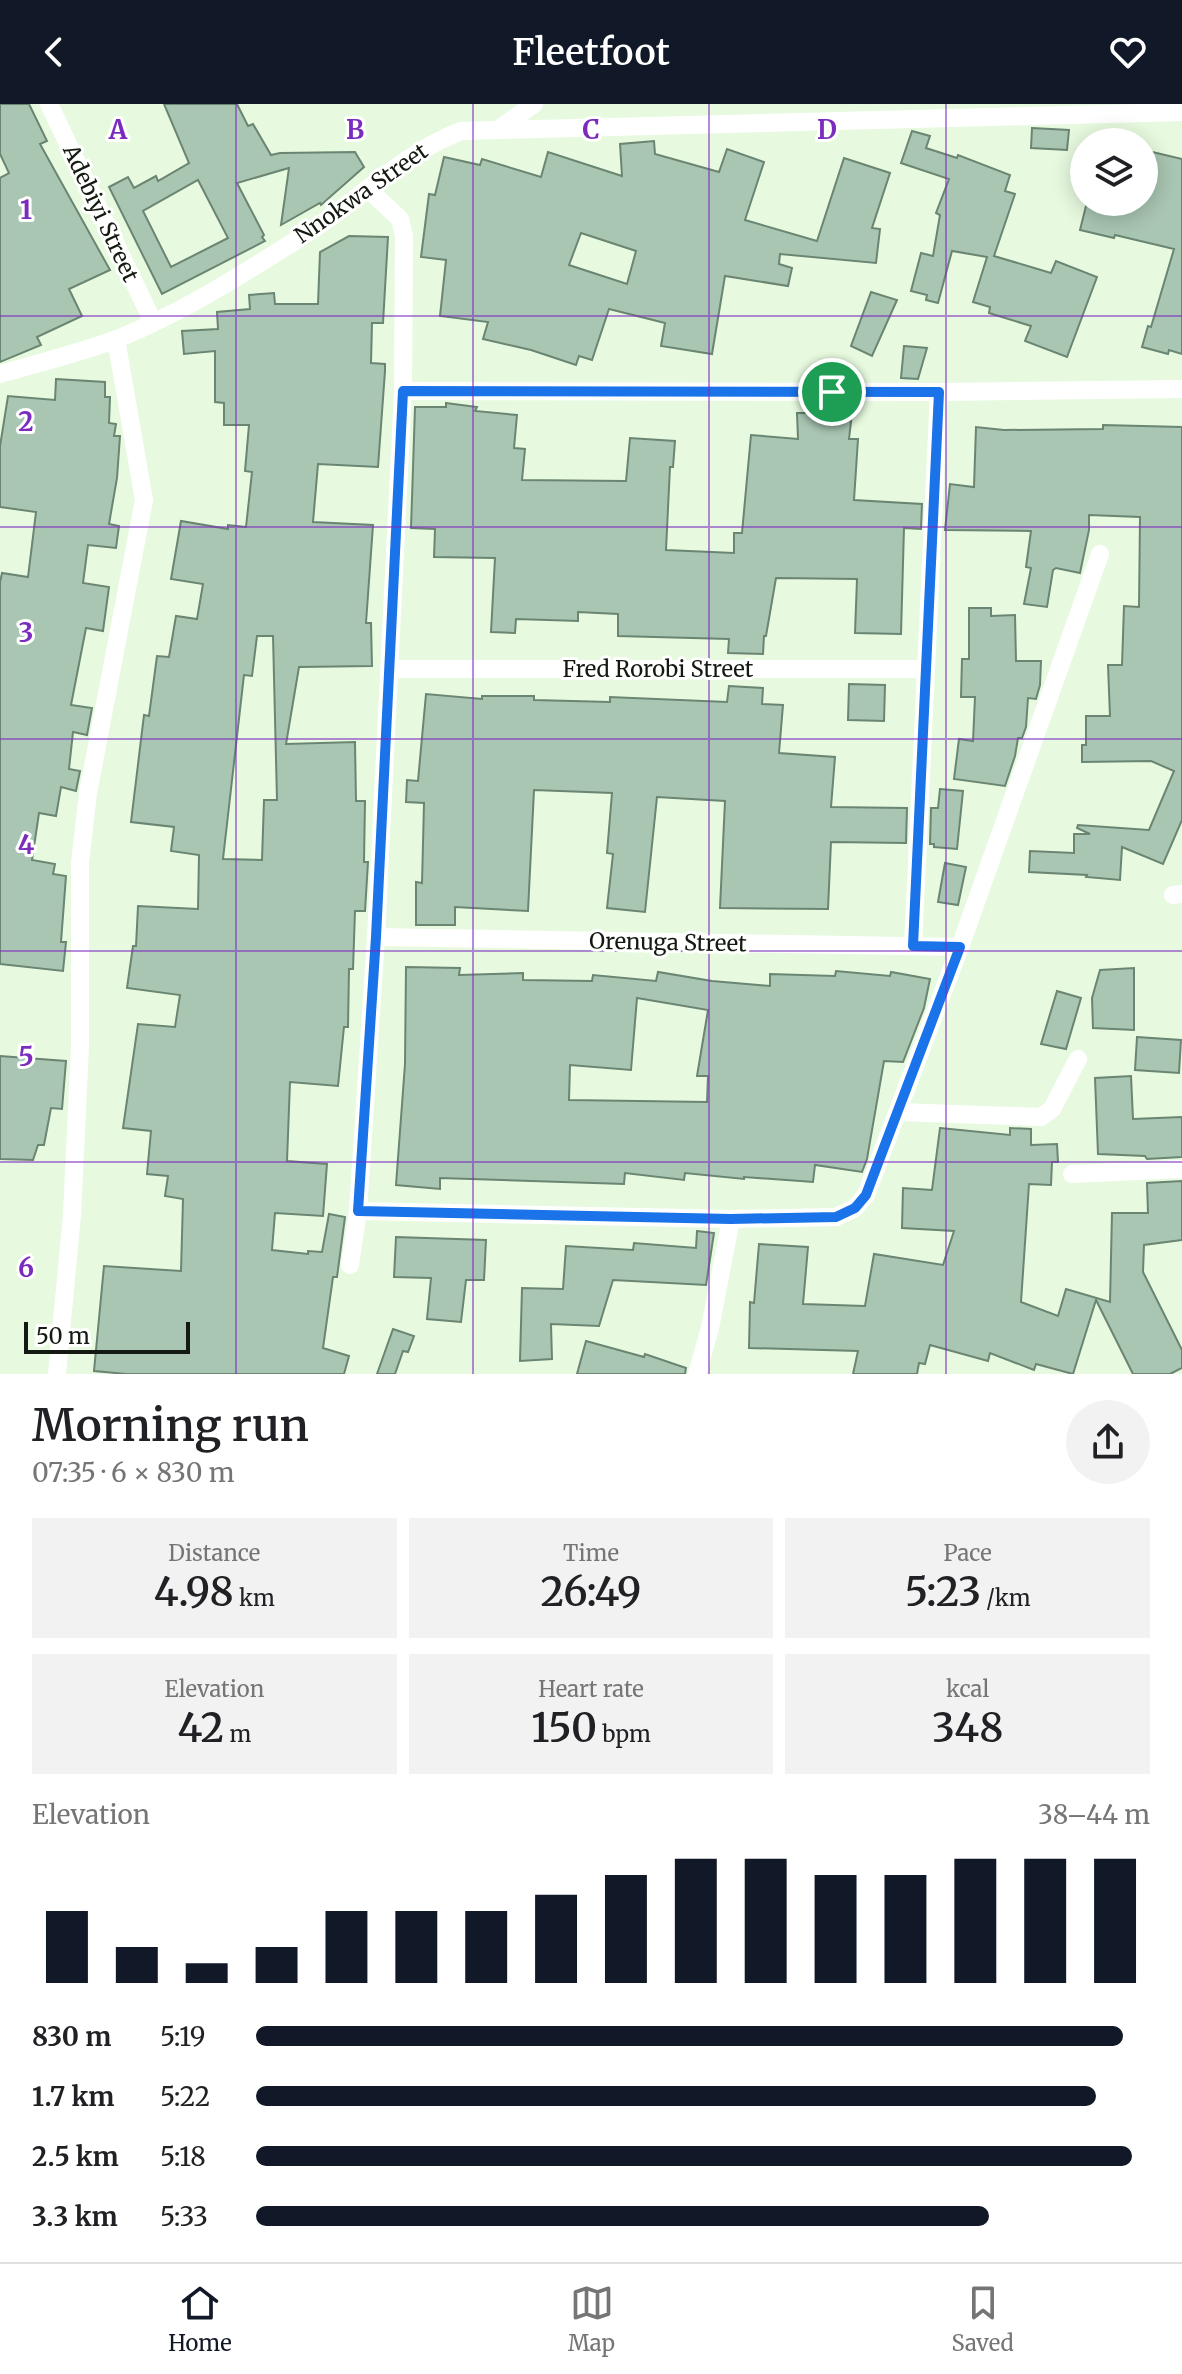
<!DOCTYPE html>
<html lang="en">
<head>
<meta charset="utf-8">
<style>
	:root { --surface:#fff; --page:#f2f2f2; --text:#202124; --muted:#757577; --line:#e0e0e0; --accent:#111827 }
	body { margin:0; font-family:Merriweather,serif; background:var(--page); color:var(--text); height:100vh; display:flex; flex-direction:column; font-size:30px; white-space:nowrap }
	* { box-sizing:border-box; margin:0 }
	p { font-size:26px; color:var(--muted) }
	.icon { flex:none; width:44px; height:44px; fill:none; stroke:currentColor; stroke-width:2; stroke-linecap:round; stroke-linejoin:round }
	.map { position:relative; height:1270px; overflow:hidden }
	.drawer { display:flex; flex-direction:column; background:var(--surface); flex:1 }
	.drawer>* { flex:none }
	.buttons { position:absolute; left:1070px; top:24px; display:grid; gap:16px }
	.buttons a { display:grid; place-items:center; width:88px; height:88px; border-radius:50%; background:var(--surface); box-shadow:0 4px 20px #0003; font-size:40px }
	.scale { position:absolute; left:24px; bottom:20px; width:166px; box-sizing:border-box; padding-left:8px; border:4px solid #141a11; border-top:0; font-size:22px; line-height:28px; white-space:nowrap; color:#141a11; -webkit-text-stroke:6px #fff; paint-order:stroke }
	.pin { position:absolute; display:grid; place-items:center; width:68px; height:68px; color:#fff; margin:-34px; border:4px solid #fff; border-radius:50%; box-shadow:0 2px 8px #0007 }
	.round { display:grid; place-items:center; flex:none; width:84px; height:84px; border-radius:42px; background:var(--page) }
	.headline { display:flex; align-items:center; justify-content:space-between; height:136px; padding:0 32px }
	h1 { font-size:44px; font-weight:600; line-height:60px }
	.figures { display:grid; grid-template-columns:repeat(3,1fr); gap:12px; height:136px; padding:8px 32px }
	.figures div { display:grid; align-content:center; border-radius:0px; background:var(--page); text-align:center }
	.figures b { font-size:40px; font-weight:600 }
	.figures small { font-size:22px; font-weight:400 }
	.figures p { font-size:22px }
	.chart { height:224px; padding:16px 32px }
	.chart p { display:flex; justify-content:space-between }
	.chart svg { width:100%; height:144px; margin-top:8px; stroke:var(--accent); stroke-width:6 }
	ul { padding:0 32px; list-style:none; font-size:26px }
	li { display:grid; grid-template-columns:128px 96px 1fr; align-items:center; height:60px }
	li i { height:20px; border-radius:10px; background:var(--accent) }
	header { display:flex; justify-content:space-between; align-items:center; height:104px; padding:0 32px; background:var(--accent); color:#fff; font-size:36px; font-weight:600 }
	.tab-bar { display:flex; justify-content:space-around; align-items:center; height:112px; border-top:2px solid var(--line); background:var(--surface); font-size:22px; color:var(--muted) }
	.tab-bar a { display:grid; justify-items:center; gap:4px }
	.tab-bar .selected { color:var(--accent) }
	.map>svg:first-child { display:block }
	.building { fill:#a9c6b2; stroke:#6a8572; stroke-width:2; fill-rule:evenodd }
	.lines { fill:none; stroke-linecap:round; stroke-linejoin:round }
	.street { stroke:#fff; stroke-width:18 }
	.route-casing { stroke:#fff; stroke-width:16 }
	.route { stroke:#1a73e8; stroke-width:10 }
	.grid { fill:none; stroke:#7b2cbf; stroke-width:2; stroke-opacity:0.55 }
	.labels { text-anchor:middle; stroke-width:6; stroke-linejoin:round; paint-order:stroke }
	.street-label { font-size:22px; fill:#141a11; stroke:#fff }
	.grid-label { font-size:26px; text-anchor:middle; font-weight:bold; fill:#7b2cbf; stroke:#fff; stroke-width:6; stroke-linejoin:round; paint-order:stroke }
</style>
</head>
<body>
<header><svg class="icon" aria-label="back" viewBox="0 0 24 24"><path d="M15 5l-7 7 7 7"/></svg>Fleetfoot<svg class="icon" aria-label="heart" viewBox="0 0 24 24"><path d="M12 20l-8-8c-3-5 5-10 8-4 3-6 11-1 8 4z"/></svg></header>
<div class="map">
<svg width="1182" height="1270" viewBox="0 0 1182 1270">
	<rect width="100%" height="100%" fill="#e7fadf"/>
	<!-- building -->
	<g class="building">
		<path d="M0,0H29L47,37L40,40L110,166L69,185L82,212L37,233L41,241L0,258V74L9,69L0,50Z"/>
		<path d="M164,0H237L248,22L253,20L271,51L280,49L355,48L364,63L321,101L320,99L281,121L289,64L237,79L264,131L262,133L265,137L162,190L109,83L128,73L134,84L156,72L158,77L189,59ZM198,76L228,134L171,163L143,107Z"/>
		<path d="M1032,24L1069,26L1067,46L1031,44Z"/>
		<path d="M912,27L930,32L926,44L957,54L958,51L1010,71L1005,87L1015,90L994,152L1051,169L1056,157L1097,173L1067,253L1025,237L1031,222L989,209L990,203L973,198L987,153L952,147L938,199L926,196L927,191L911,187L921,149L933,152L940,111L936,109L949,75L901,59Z"/>
		<path d="M654,37L655,50L719,68L727,45L764,58L745,116L817,137L844,54L890,69L872,124L880,125L876,159L780,150L779,160L792,164L788,182L725,172L712,250L661,242L665,219L609,205L592,256L579,252L576,261L531,246L483,235L488,218L440,212L446,156L421,153L429,90L435,91L444,53L480,61L482,55L541,73L548,48L622,72L620,40ZM581,129L636,147L627,180L569,161Z"/>
		<path d="M1144,46L1182,55V250L1169,246L1168,250L1142,243L1148,222L1151,223L1174,145L1115,131L1114,134L1080,126L1087,98H1144Z"/>
		<path d="M349,132L388,133L383,219H372L371,259L385,260V267L378,363L318,360L313,418L373,421L366,519H371L372,562L299,563L286,640L355,638L356,697H365L364,758H368L365,807H355L353,865H349L348,923H344L338,982L290,978L287,1057L327,1060L323,1112L275,1109L272,1146L308,1150V1147L322,1148L329,1110L345,1113L337,1173H333L323,1244L349,1252L344,1270H126L94,1267L104,1162L181,1167L183,1095L165,1092L168,1072L147,1070L151,1027L123,1024L138,920L175,923L180,891L127,884L133,842H136L138,802L198,805L199,751L171,747L174,723L131,718L144,611L149,612L157,552L169,553L176,512L197,515L203,480L171,475L181,417L228,425V421L246,423L252,368L245,367L249,321H224V299L215,298V247L184,250L182,227L218,225L217,208L250,205L249,191L274,189L275,200H318L320,148ZM257,532H273L277,696H264L262,756L223,755L244,571L252,572Z"/>
		<path d="M871,188L897,196L872,252L851,242Z"/>
		<path d="M904,242L927,244L918,275L901,274Z"/>
		<path d="M56,275L105,278V293H110L109,319L116,320L114,332H120L117,374L109,420L119,422L116,444L88,441L83,479L109,483L103,527L86,524L71,601L92,604L87,631L73,628L69,665L80,667L76,687L61,683L56,712L39,709L32,756L55,760L53,770L66,772L61,838H66L63,867L0,860V478L2,469L28,473L36,408L0,403V342L8,292L55,296Z"/>
		<path d="M446,299L477,303L475,307L517,311L514,344L525,345L522,376L626,377L630,334L675,337L673,363H670L666,446L734,449V429H742L751,331L798,335L797,309H852L849,335H858L854,396L922,400L921,425L904,424L901,530L855,529L857,475L776,474L766,532H764L763,550L728,549L729,535L618,532V510L578,508V517L516,515L515,529L491,528L495,454L434,453L435,425L411,424L415,303H446Z"/>
		<path d="M1103,321L1182,323V716L1163,760L1122,743L1120,776L1086,773L1087,771L1029,768L1030,747L1074,749V730H1090L1077,724L1078,721L1149,726L1174,667L1151,657L1082,658V641H1086V612H1110L1108,561H1122L1124,502L1139,503L1140,413L1089,411V426L1080,469L1056,464L1053,466L1047,503L1024,500L1031,464L1026,463L1031,427L945,426L950,380L974,383L976,323L1004,326L1103,325Z"/>
		<path d="M969,504H991V512L1015,511L1016,557H1041L1040,581L1036,595L1028,594L1026,623L1022,634H1018L1015,652L1005,682L954,675L959,635L973,637L975,593H961L962,555H969Z"/>
		<path d="M849,580L885,581L884,617L848,616Z"/>
		<path d="M729,582L763,584L762,600L783,601L779,649L835,653L831,703L907,704L906,739L831,738L828,805L720,804L725,697L657,693L645,808L607,804L613,750L607,749L612,689L534,686L528,807L455,803V821H416V778L422,779L424,699L406,698L407,676L418,677L426,590L482,595V592H534V596L610,598V593L727,598Z"/>
		<path d="M940,685L963,687L957,745L934,743V740H930L931,704H938Z"/>
		<path d="M945,759L966,763L958,801L938,798Z"/>
		<path d="M406,863L460,864L459,871L523,869V876L592,877L593,871L656,877L658,868L712,877L770,882V870L835,872L836,867L890,872L891,868L930,875L924,904L903,958L884,957L867,1055L862,1068L815,1061L813,1078L744,1073V1075L685,1069L684,1076L625,1069L624,1080L440,1074V1085L396,1081L405,960ZM637,894L708,906L697,972H708L707,998L569,996L570,961L631,966Z"/>
		<path d="M1134,864V926L1093,924L1092,894L1100,866Z"/>
		<path d="M1057,887L1081,894L1066,945L1041,940Z"/>
		<path d="M1137,933L1181,936L1179,969L1135,966Z"/>
		<path d="M0,952L66,957L62,1005L51,1004L44,1041H38L33,1056L0,1055Z"/>
		<path d="M1131,972L1133,1015L1182,1013V1053L1147,1055L1145,1052L1098,1050L1095,974Z"/>
		<path d="M940,1024L1010,1031V1024L1031,1025V1041L1057,1040L1058,1058H1052L1051,1081L1029,1080L1021,1198L1058,1212L1066,1185L1110,1198L1112,1109H1148L1147,1079L1182,1077V1136L1144,1141L1143,1168L1182,1246V1264L1170,1270H1133L1096,1196L1073,1270L1036,1260L1034,1266L990,1249L988,1257L930,1241L925,1260L919,1259L917,1270H853L858,1247L749,1244L750,1198L754,1199L759,1140L808,1143L803,1200L865,1202L874,1150L943,1161L954,1127L902,1124L903,1084L932,1086Z"/>
		<path d="M697,1127L714,1129L706,1181L613,1176L599,1222L551,1220L552,1255L520,1257L522,1184L563,1185L566,1142L633,1146L634,1139L696,1144Z"/>
		<path d="M396,1133L486,1136L484,1176H466L461,1218L427,1215L431,1174L394,1173Z"/>
		<path d="M393,1225L414,1232L408,1248L403,1247L395,1270H377Z"/>
		<path d="M586,1237L644,1253L645,1250L686,1264L685,1270H577Z"/>
	</g>
	<g class="lines">
		<!-- street -->
		<g class="street">
			<path d="M49,0L153,218"/>
			<path d="M499,25L534,0"/>
			<path d="M0,270C39,259 79,249 117,235C184,208 248,167 309,128C361,94 402,50 461,27L1182,8"/>
			<path d="M403,287L939,288L1182,285"/>
			<path d="M390,565H926"/>
			<path d="M1173,791L1182,790"/>
			<path d="M376,833L960,843"/>
			<path d="M913,842L939,288"/>
			<path d="M898,1008L1041,1013L1052,1005L1078,955"/>
			<path d="M1072,1070L1182,1065"/>
			<path d="M358,1107L731,1115L836,1113L855,1104L866,1091L872,1075L960,843L1100,450"/>
			<path d="M350,1161L358,1107L376,833L403,287L404,132L400,115L368,85"/>
			<path d="M57,1270L72,1111L80,942V759L88,689L144,396L116,235"/>
			<path d="M697,1270L710,1224L731,1115"/>
		</g>
	</g>
	<g class="lines">
		<!-- route casing -->
		<g class="route-casing">
			<path id="route" d="M403,287L939,288L913,842L960,843L872,1075L866,1091L855,1104L836,1113L731,1115L358,1107L376,833Z"/>
		</g>
		<!-- route -->
		<use href="#route" class="route"/>
	</g>
	<!-- grid -->
	<path class="grid" d="M236,0V1270M473,0V1270M709,0V1270M946,0V1270M0,212H1182M0,423H1182M0,635H1182M0,847H1182M0,1058H1182"/>
	<g class="labels">
		<!-- street labels -->
		<g class="street-label">
			<text transform="translate(361 89) rotate(-35)" y="8">Nnokwa Street</text>
			<text transform="translate(101 109) rotate(65)" y="8">Adebiyi Street</text>
			<text x="658" y="573">Fred Rorobi Street</text>
			<text transform="translate(668 838) rotate(1)" y="8">Orenuga Street</text>
		</g>
	</g>
	<g class="grid-label">
		<text x="118" y="35">A</text>
		<text x="355" y="35">B</text>
		<text x="591" y="35">C</text>
		<text x="827" y="35">D</text>
		<text x="26" y="115">1</text>
		<text x="26" y="327">2</text>
		<text x="26" y="538">3</text>
		<text x="26" y="750">4</text>
		<text x="26" y="962">5</text>
		<text x="26" y="1173">6</text>
	</g>
</svg>
<div class="buttons">
<a><svg class="icon" aria-label="layers" viewBox="0 0 24 24"><path d="M12 4l9 5-9 5-9-5zM3 14l9 5 9-5"/></svg></a>
</div>
<div class="scale">50 m</div>
<div class="pin" style="left:832px;top:288px;background:#1e9e55"><svg class="icon" aria-label="arrive" viewBox="0 0 24 24"><path d="M6 21V4h12l-3 4 3 4H6"/></svg></div>
</div>
<section class="drawer">
<div class="headline"><div><h1>Morning run</h1><p>07:35 · 6 × 830 m</p></div><a class="round"><svg class="icon" aria-label="share" viewBox="0 0 24 24"><path d="M12 15V3M7 8l5-5 5 5M5 13v7h14v-7"/></svg></a></div>
<div class="figures">
<div><p>Distance</p><b>4.98<small> km</small></b></div>
<div><p>Time</p><b>26:49</b></div>
<div><p>Pace</p><b>5:23<small> /km</small></b></div>
</div>
<div class="figures">
<div><p>Elevation</p><b>42<small> m</small></b></div>
<div><p>Heart rate</p><b>150<small> bpm</small></b></div>
<div><p>kcal</p><b>348</b></div>
</div>
<div class="chart"><p><span>Elevation</span>38–44 m</p>
<svg viewBox="0 0 160 44" preserveAspectRatio="none"><path d="M5 44V22M15 44V33M25 44V38M35 44V33M45 44V22M55 44V22M65 44V22M75 44V17M85 44V11M95 44V6M105 44V6M115 44V11M125 44V11M135 44V6M145 44V6M155 44V6"/></svg>
</div>
<ul>
<li><b>830 m</b>5:19<i style="width:97%"></i></li>
<li><b>1.7 km</b>5:22<i style="width:94%"></i></li>
<li><b>2.5 km</b>5:18<i style="width:98%"></i></li>
<li><b>3.3 km</b>5:33<i style="width:82%"></i></li>
</ul>
</section>
<nav class="tab-bar">
<a class="selected"><svg class="icon" aria-label="home" viewBox="0 0 24 24"><path d="M3 11l9-7 9 7M6 9v11h12V9"/></svg>Home</a>
<a><svg class="icon" aria-label="map" viewBox="0 0 24 24"><path d="M3 6l6-2 6 2 6-2v14l-6 2-6-2-6 2zM9 4v14M15 6v14"/></svg>Map</a>
<a><svg class="icon" aria-label="saved" viewBox="0 0 24 24"><path d="M7 4h10v16l-5-4-5 4z"/></svg>Saved</a>
</nav>
</body>
</html>
